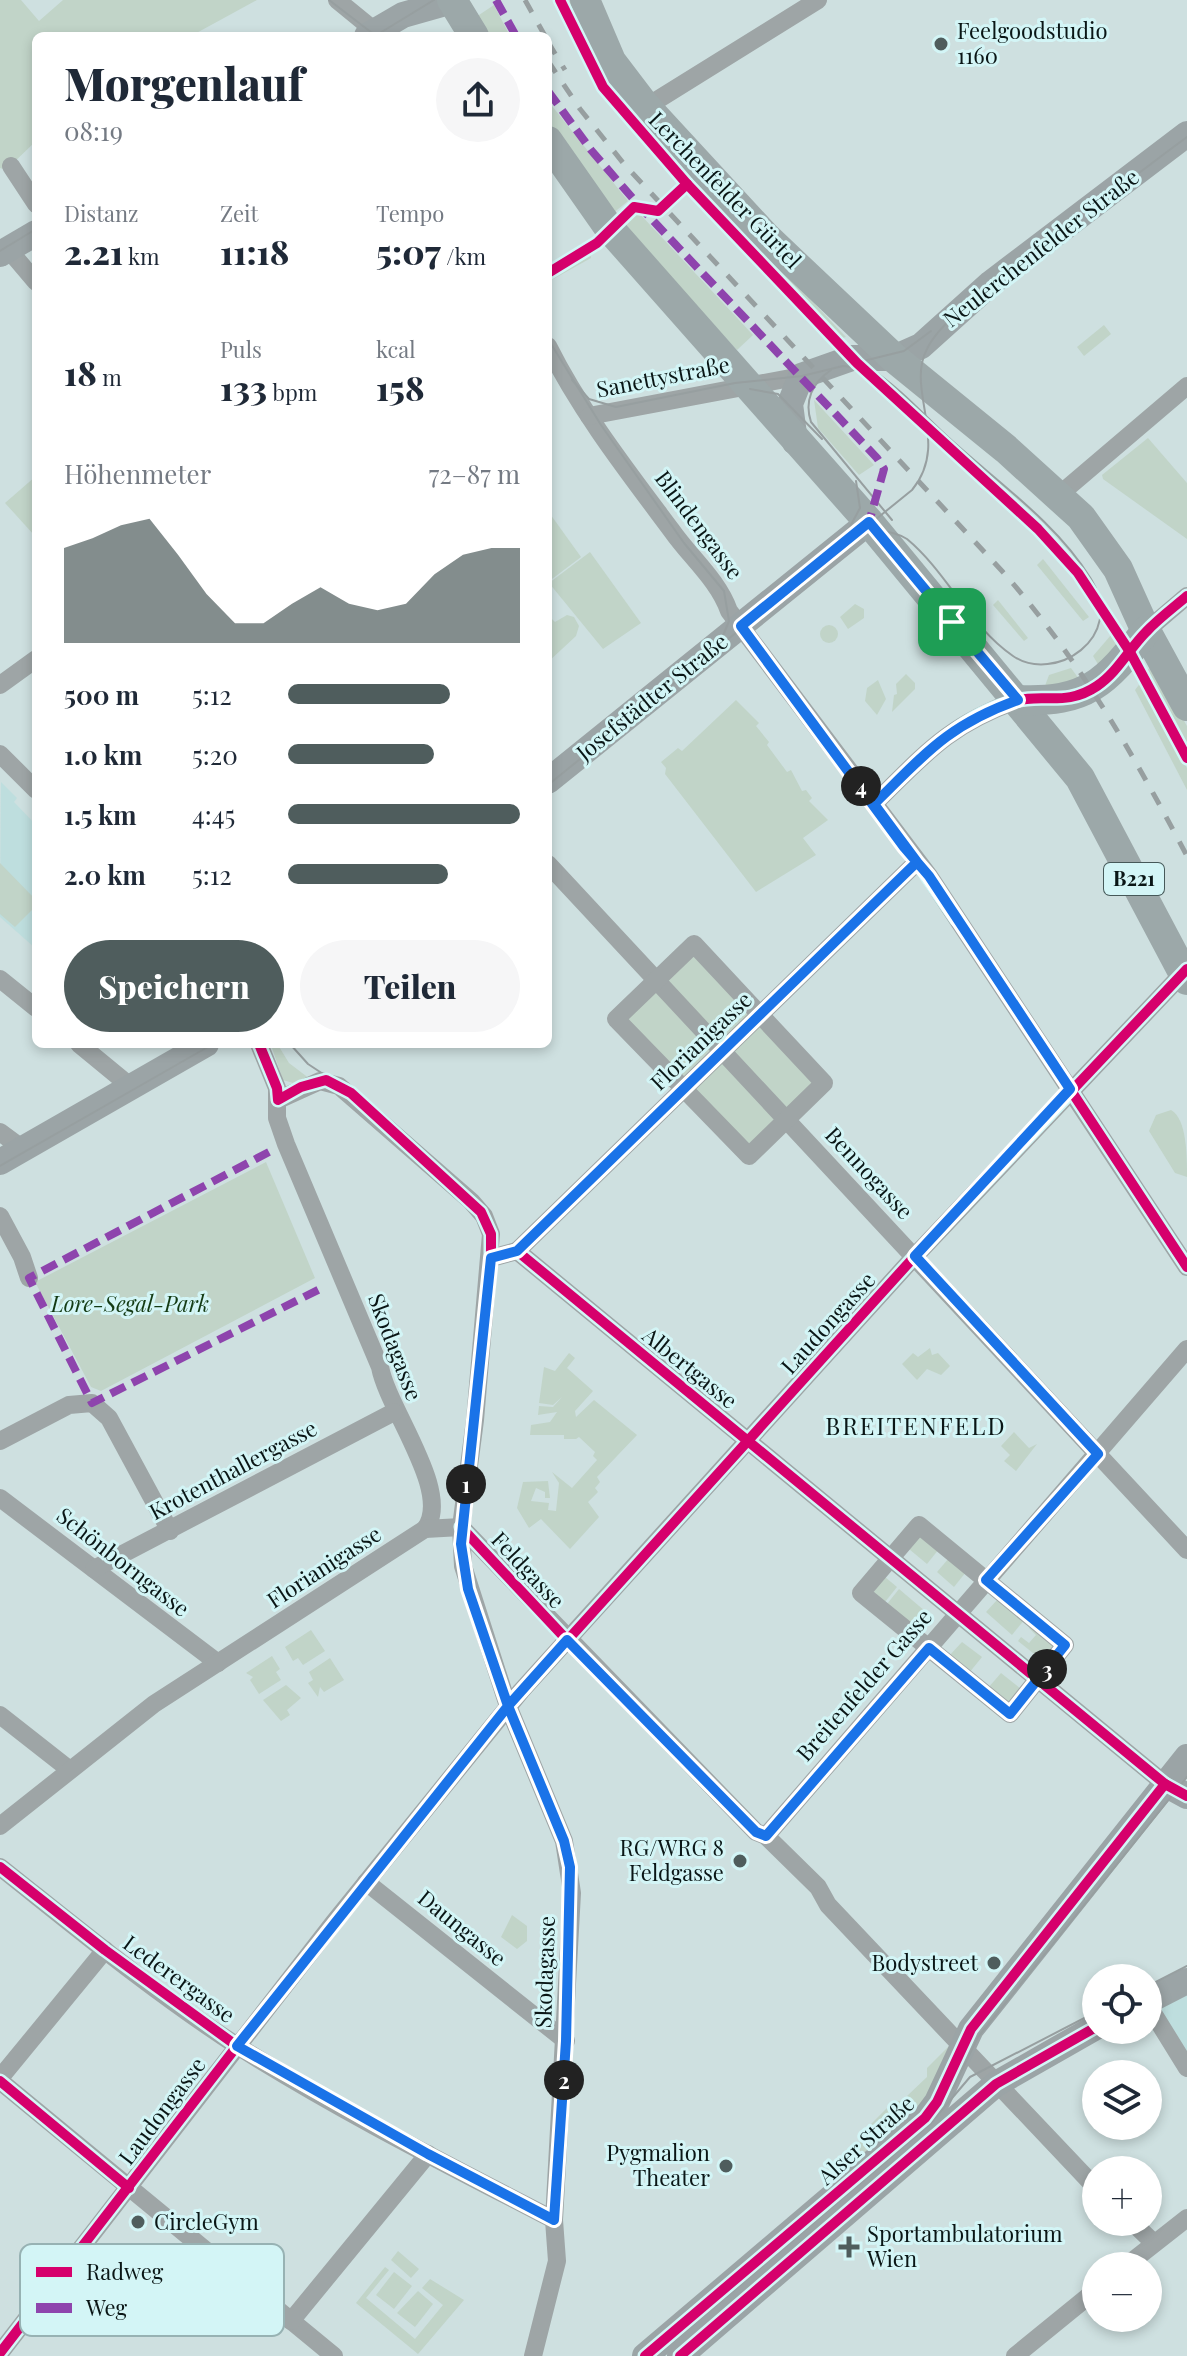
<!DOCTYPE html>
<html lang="de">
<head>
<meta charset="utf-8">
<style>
	:root { --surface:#fff; --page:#f6f6f7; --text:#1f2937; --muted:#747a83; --accent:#4f5d5d }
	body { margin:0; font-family:"Playfair Display",serif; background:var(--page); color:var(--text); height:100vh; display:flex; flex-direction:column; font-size:30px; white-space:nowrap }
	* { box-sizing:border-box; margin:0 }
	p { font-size:26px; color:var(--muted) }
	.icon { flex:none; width:44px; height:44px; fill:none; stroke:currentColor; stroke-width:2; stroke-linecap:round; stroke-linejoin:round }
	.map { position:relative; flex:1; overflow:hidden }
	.details { position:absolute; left:32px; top:32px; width:520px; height:1016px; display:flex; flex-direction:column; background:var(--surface); border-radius:12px; box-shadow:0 4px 12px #0003 }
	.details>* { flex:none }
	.buttons { position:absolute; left:1082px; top:1964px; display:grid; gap:16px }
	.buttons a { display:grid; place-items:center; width:80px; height:80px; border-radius:50%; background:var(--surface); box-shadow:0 4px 12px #0003; font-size:40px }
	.pin { position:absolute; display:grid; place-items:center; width:68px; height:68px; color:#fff; margin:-34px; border-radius:16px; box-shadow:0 4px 12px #0006 }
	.km { position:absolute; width:40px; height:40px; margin:-20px; border-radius:50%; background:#222; color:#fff; font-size:22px; line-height:40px; text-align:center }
	.round { display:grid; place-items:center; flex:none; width:84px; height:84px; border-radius:42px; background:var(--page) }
	.overview { display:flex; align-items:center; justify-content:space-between; height:136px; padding:0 32px }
	h1 { font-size:44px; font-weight:800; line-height:60px }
	.figures { display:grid; grid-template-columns:repeat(3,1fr); gap:12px; height:136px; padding:8px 32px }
	.figures div { display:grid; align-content:center }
	.figures b { font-size:34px; font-weight:800 }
	.figures small { font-size:22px; font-weight:400 }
	.figures p { font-size:22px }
	.chart { height:224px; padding:16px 32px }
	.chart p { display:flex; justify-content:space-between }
	.chart svg { width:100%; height:144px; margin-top:8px; fill:var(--accent); opacity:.7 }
	.action { display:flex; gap:16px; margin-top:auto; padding:16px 32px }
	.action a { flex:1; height:92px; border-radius:48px; background:var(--accent); color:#fff; font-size:32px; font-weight:800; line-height:92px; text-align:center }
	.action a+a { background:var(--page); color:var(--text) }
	ul { padding:0 32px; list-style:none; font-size:26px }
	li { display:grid; grid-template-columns:128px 96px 1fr; align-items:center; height:60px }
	li i { height:20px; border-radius:10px; background:var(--accent) }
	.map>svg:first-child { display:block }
	.built { fill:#bedede }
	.green { fill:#c1d4c8 }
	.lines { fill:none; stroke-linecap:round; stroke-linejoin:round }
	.street { stroke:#9ea5a6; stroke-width:18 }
	.secondary { stroke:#9ba4a6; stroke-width:26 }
	.primary { stroke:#9ca8a9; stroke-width:30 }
	.tram { stroke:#979fa0; stroke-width:2 }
	.rail { stroke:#979fa0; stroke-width:5; stroke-dasharray:14 14; stroke-linecap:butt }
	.quiet { stroke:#8e44ad; stroke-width:8; stroke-dasharray:16 8; stroke-linecap:butt }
	.cycleway-casing { stroke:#d3f5f6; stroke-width:15 }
	.cycleway { stroke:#d6006c; stroke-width:10 }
	.route-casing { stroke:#fff; stroke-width:16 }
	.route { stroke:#1a73e8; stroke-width:10 }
	.poi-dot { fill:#4f5d5d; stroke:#d3f5f6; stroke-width:3 }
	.labels { text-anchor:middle; stroke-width:6; stroke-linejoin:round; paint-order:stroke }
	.shield { fill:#d3f5f6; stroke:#465959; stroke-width:2 }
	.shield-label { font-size:20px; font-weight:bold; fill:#0a1616 }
	.poi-label { font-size:22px; fill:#0a1616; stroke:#d3f5f6; text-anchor:start }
	.street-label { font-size:22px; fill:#0a1616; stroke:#d3f5f6 }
	.park-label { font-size:22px; font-style:italic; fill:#143b14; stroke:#d3f5f6 }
	.neighbourhood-label { font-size:24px; letter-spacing:2px; fill:#0a1616; stroke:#d3f5f6 }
	.key { fill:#d3f5f6; stroke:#97b2b3; stroke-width:2 }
	.key-label { font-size:22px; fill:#0a1616 }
</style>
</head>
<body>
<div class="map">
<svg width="1187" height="2356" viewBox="0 0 1187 2356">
	<rect width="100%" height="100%" fill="#cee0e0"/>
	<!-- built -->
	<g class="built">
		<path d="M1,782L17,798L14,802L36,825L34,947L0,917Z"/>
		<path d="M1187,1987V2056L1158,2011Z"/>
	</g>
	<!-- green -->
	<g class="green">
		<path d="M0,0H21L39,21L63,0H257L191,36H36V141L6,170L0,168Z"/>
		<path d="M563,0H572L643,119L637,124L598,71Z"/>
		<path d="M494,5L510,36H488L476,17Z"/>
		<path d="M548,101L628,201L612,214L548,123Z"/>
		<path d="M656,136L846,337L839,339L651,140Z"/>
		<path d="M638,212L753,335L737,350L621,226Z"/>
		<path d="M590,253L591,258L548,282V276Z"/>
		<path d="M1104,325L1111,334L1084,356L1077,347Z"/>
		<path d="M814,400L874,465L859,475L818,428Z"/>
		<path d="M1148,438L1187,483V539L1103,479L1102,475Z"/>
		<path d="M36,476V533L34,535L5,503Z"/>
		<path d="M548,511L581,557L548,582Z"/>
		<path d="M590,552L641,623L603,649L549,583Z"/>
		<path d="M1043,559L1089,617L1083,621L1037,565Z"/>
		<path d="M998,600L1028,638L1024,641L993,605Z"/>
		<path d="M855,604L864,609V618L848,629L840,617Z"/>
		<path d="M567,615L574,617L579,626L576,636L548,662V615L555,622Z"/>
		<circle cx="829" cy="634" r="9"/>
		<path d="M1111,635L1120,642L1099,666L1093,656Z"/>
		<path d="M1152,665L1187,726V744L1147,671Z"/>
		<path d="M1071,668L1079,679L1043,691L1049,675Z"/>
		<path d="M906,674L915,683V689L892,712L894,695L897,694L896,684Z"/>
		<path d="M878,680L886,699L877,715L865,701L867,688Z"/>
		<path d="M1141,682L1187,768V790L1135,690Z"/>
		<path d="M736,700L759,723L756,726L769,742L767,745L787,772L791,770L802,791L806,790L812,798L809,801L828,820L803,838L816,855L756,892L665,774L666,768L661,762L678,748L682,751Z"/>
		<path d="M0,863L36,900V906L15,927L0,914Z"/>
		<path d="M694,944L824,1083L749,1156L616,1019Z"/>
		<path d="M278,1045L289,1063L310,1079L293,1083L283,1080L272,1048Z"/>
		<path d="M1171,1110C1187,1119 1187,1156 1187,1177L1175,1173L1149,1131L1156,1115Z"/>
		<path d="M266,1162L315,1278L101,1391L91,1387L35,1282Z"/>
		<path d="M930,1348L932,1355L938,1353L950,1366L941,1375L927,1369L917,1380L902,1364L913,1353L918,1357Z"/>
		<path d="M569,1353L575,1358L567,1368L593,1391L575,1411L576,1417L594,1400L637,1435L597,1477L600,1482L595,1488L598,1492L588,1502L599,1517L570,1549L541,1519L529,1528L517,1508L523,1482L548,1481L550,1498H545V1492L536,1488L531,1501L549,1503L548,1510L556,1511L559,1483L552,1472L572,1488L597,1460L593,1456L595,1452L579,1437L576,1439H564V1435H530L531,1425L550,1422L557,1412L538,1415L539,1406L553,1407L562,1397L553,1405L539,1403L544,1367L555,1371Z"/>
		<path d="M1014,1432L1029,1448L1037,1444L1016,1471L1004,1461L1010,1455L1001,1446Z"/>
		<path d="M921,1535L939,1549L927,1564L909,1549Z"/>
		<path d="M949,1558L966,1572L954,1587L937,1572Z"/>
		<path d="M885,1577L897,1587L885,1602L873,1592Z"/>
		<path d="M899,1589L932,1617L920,1632L887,1604Z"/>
		<path d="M997,1600L1025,1619L1012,1635L986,1612Z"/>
		<path d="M1032,1625L1057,1646L1043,1661L1018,1641L1021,1637L1029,1643L1036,1635L1029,1628Z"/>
		<path d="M311,1630L325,1651L303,1665L298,1658L293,1661L285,1647Z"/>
		<path d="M962,1642L982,1657L969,1673L949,1656Z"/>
		<path d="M272,1656L280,1669L276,1672L281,1680L259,1694L250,1680L253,1677L246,1673Z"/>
		<path d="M330,1658L344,1680L324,1692L320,1687L318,1697L308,1683L313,1680L309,1672Z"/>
		<path d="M1001,1673L1021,1689L1009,1704L988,1688Z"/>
		<path d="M286,1685L301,1698L287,1710L290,1715L281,1721L263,1700Z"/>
		<path d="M512,1915L527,1926V1941L517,1949L501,1937Z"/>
		<path d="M950,2045L922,2110L907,2096L927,2077V2068Z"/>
		<path d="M894,2101H901L917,2116L860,2160V2135Z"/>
		<path d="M398,2251L419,2269L411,2278L391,2260Z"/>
		<path d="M385,2267L389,2270L366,2298L415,2339L443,2305L422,2288L430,2279L464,2300L418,2354L356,2303Z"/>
		<path d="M394,2272L412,2286L394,2309L376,2295Z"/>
		<path d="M418,2291L433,2304L415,2327L397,2313Z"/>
	</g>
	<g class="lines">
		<!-- street -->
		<g class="street">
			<path d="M337,0L381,36"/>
			<path d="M646,107L818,0"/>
			<path d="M11,166L36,204"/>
			<path d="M8,249L36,282"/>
			<path d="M548,346C581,412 628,472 672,531C691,558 718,580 729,611L929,876L1187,1267"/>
			<path d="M589,416L801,376"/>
			<path d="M1059,495L1187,386"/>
			<path d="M1146,631L1187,596"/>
			<path d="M0,685L36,659"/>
			<path d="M0,754L36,790"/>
			<path d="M874,804C925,754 948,725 1018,700"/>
			<path d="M548,864L1187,1550"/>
			<path d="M694,944L824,1083L749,1156L616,1019Z"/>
			<path d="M0,979L36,1008"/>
			<path d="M79,1044L130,1086"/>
			<path d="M259,1044L277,1088V1118L286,1144L380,1367C388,1410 453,1493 425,1529"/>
			<path d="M278,1100L320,1081L339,1086L471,1201L484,1216L491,1234L475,1420L461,1527L463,1566L508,1706L564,1841L572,1893L554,2220L557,2261L533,2356"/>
			<path d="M0,1132L23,1149"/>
			<path d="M0,1216L22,1257L29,1278"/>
			<path d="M517,1251L917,862"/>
			<path d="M491,1258L517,1251L1165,1784"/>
			<path d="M0,1441L69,1405L92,1403L109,1418L170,1531"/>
			<path d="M0,1498L218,1663"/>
			<path d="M919,1525L1065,1645L1010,1714L861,1593Z"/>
			<path d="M461,1527L756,1832L766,1836L818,1887L828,1905L1096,2188"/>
			<path d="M94,1569L394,1412"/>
			<path d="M0,1715L70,1770"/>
			<path d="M0,1826L154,1704L425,1529L461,1527"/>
			<path d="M766,1836L1187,1349"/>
			<path d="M0,1867C78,1929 155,1993 239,2047C340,2111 448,2165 554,2220"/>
			<path d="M366,1882L566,2041"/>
			<path d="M1148,2005L1187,2068"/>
			<path d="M0,2078L105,1950"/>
			<path d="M0,2081L334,2356"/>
			<path d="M1132,2222L1154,2243"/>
			<path d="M1126,2266L1187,2218"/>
			<path d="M291,2321L428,2154"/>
			<path d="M0,2353L334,1922L521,1691L915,1256L1187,969"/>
			<path d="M1015,2356L1096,2290"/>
		</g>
		<!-- secondary -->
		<g class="secondary">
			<path d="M367,36L403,15L456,0"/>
			<path d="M0,254L36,233"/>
			<path d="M795,442L790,404L801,376L852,358H894L921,346L991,283L1187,134"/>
			<path d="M548,781L869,522"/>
			<path d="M0,1162L206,1044"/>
			<path d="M1165,1784L1187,1796"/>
			<path d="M1148,2001L1187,1981"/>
			<path d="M645,2356L925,2118L937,2102L971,2029L1187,1757"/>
			<path d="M680,2356L996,2084L1096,2027"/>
		</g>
		<!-- primary -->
		<g class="primary">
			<path d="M452,0L474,36"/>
			<path d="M585,0L611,61L646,107L766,237L894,358L1006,449L1081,517L1118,569L1146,631L1187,706"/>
			<path d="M548,141L609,228L869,522L1080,778L1187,980"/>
			<path d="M1018,700C1087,703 1105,683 1146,631"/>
		</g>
		<!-- tram -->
		<g class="tram">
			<path d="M329,0L376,36"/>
			<path d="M375,36L434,0"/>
			<path d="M0,251L36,229"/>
			<path d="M548,339L601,425L684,543L724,591L729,621L720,643"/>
			<path d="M855,363L904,351L931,331"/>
			<path d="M831,370C812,383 804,401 811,422L892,520"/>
			<path d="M572,380L589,399L616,407L735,383L802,376L843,366L871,369C899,387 924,415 949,438C996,481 1057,523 1091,579C1127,638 1054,684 1013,656C970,627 947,572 907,539C886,527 869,530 849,541"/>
			<path d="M750,389L778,394L822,439"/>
			<path d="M845,536L860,508L856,481"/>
			<path d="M548,785L912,490C951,443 905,390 927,349C942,318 994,285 1022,263C1077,221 1131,178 1187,137"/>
			<path d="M0,1166L213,1044"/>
			<path d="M1148,1986L1187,1966"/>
			<path d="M953,2088L978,2037L1187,1777"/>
			<path d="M0,2356L328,1934L478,1752C533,1680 473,1632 466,1558C461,1512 473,1465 479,1419C486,1367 489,1314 494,1262L493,1228L481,1206L370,1105L308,1064L290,1044"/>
			<path d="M656,2356L930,2124L970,2077L1096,2012"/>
		</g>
		<!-- rail -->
		<g class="rail">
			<path d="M525,0L545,36"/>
			<path d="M548,42L565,70"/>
			<path d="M548,61L580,109L624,164L1002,571C1079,658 1133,754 1187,856"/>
		</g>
		<!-- quiet -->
		<g class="quiet">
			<path d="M496,0L516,36"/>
			<path d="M548,91L591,150L642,209L877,458L884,469L869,522"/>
			<path d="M269,1152L29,1278L92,1403L324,1287"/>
		</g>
		<!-- cycleway casing -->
		<g class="cycleway-casing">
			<g id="cycleway">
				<path d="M560,0L603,87L687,184L857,363L1038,529L1078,573L1130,652L1187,758"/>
				<path d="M548,273L597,243L634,207L658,211L687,184"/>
				<path d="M874,804C917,763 955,717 1015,701C1043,693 1066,707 1097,686C1117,673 1129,649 1146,632C1158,619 1173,608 1187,596"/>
				<path d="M259,1044L277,1088L278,1100L301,1087L326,1080L351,1093L481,1212L491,1234V1258L517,1251L1165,1784L1187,1796"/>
				<path d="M1070,1089L1187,1267"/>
				<path d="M517,1251L917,862L957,920"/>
				<path d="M461,1527L567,1640"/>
				<path d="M508,1706L915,1256L1187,969"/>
				<path d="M0,1867L105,1950L237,2046L428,2154"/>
				<path d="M0,2081L129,2188"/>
				<path d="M0,2353L237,2046"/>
				<path d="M645,2356L925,2118L937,2102L971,2029L1165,1784"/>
				<path d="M680,2356L996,2084L1096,2027"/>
			</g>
		</g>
		<!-- cycleway -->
		<use href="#cycleway" class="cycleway"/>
	</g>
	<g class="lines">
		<!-- route casing -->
		<g class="route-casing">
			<path id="route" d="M952,622L1018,700C948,725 925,754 874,804L917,862L517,1251L491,1258L461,1544L468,1589L508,1706L237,2046L428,2154L554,2220L566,2041L570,1867L564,1841L508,1706L567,1640L756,1832L766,1836L929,1648L1010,1714L1065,1645L986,1580L1098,1454L915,1256L1070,1089L929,876L904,847L741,626L869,522L952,622"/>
		</g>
		<!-- route -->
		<use href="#route" class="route"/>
	</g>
	<!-- markers -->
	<g class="poi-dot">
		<circle cx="941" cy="44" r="8"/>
		<circle cx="740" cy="1861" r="8"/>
		<circle cx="994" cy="1963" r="8"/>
		<circle cx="726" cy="2166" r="8"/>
		<circle cx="138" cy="2222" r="8"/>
		<path d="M845 2235h8v8h8v8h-8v8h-8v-8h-8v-8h8z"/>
	</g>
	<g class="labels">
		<!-- shield labels -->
		<rect class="shield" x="1104" y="863" width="60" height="32" rx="6"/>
		<g class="shield-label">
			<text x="1134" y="886">B221</text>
		</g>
		<!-- poi labels -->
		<g class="poi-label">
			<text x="957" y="39">Feelgoodstudio<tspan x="957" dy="25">1160</tspan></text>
			<text x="724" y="1856" text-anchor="end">RG/WRG 8<tspan x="724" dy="25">Feldgasse</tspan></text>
			<text x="978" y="1971" text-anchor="end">Bodystreet</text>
			<text x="710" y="2161" text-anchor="end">Pygmalion<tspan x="710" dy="25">Theater</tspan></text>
			<text x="154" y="2230">CircleGym</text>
			<text x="867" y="2242">Sportambulatorium<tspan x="867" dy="25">Wien</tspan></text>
		</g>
		<!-- street labels -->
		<g class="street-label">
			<text transform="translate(725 190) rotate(46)" y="8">Lerchenfelder Gürtel</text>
			<text transform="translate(1041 248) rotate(-38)" y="8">Neulerchenfelder Straße</text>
			<text transform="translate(663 377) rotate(-11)" y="8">Sanettystraße</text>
			<text transform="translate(699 525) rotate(53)" y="8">Blindengasse</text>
			<text transform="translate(652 697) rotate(-39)" y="8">Josefstädter Straße</text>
			<text transform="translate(701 1041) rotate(-44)" y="8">Florianigasse</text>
			<text transform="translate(869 1173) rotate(47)" y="8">Bennogasse</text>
			<text transform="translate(828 1323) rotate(-48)" y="8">Laudongasse</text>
			<text transform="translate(395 1347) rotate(69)" y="8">Skodagasse</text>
			<text transform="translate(690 1368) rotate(39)" y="8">Albertgasse</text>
			<text transform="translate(233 1470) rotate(-28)" y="8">Krotenthallergasse</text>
			<text transform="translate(123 1562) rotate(38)" y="8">Schönborngasse</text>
			<text transform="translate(324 1567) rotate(-33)" y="8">Florianigasse</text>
			<text transform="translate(528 1570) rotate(47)" y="8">Feldgasse</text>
			<text transform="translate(864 1685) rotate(-49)" y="8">Breitenfelder Gasse</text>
			<text transform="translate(462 1928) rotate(39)" y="8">Daungasse</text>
			<text transform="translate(545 1972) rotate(-88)" y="8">Skodagasse</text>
			<text transform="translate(179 1979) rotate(36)" y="8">Lederergasse</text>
			<text transform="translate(162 2111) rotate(-53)" y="8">Laudongasse</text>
			<text transform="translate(866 2140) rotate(-42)" y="8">Alser Straße</text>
		</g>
		<!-- park labels -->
		<g class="park-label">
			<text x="130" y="1312">Lore-Segal-Park</text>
		</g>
		<!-- neighbourhood labels -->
		<g class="neighbourhood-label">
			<text x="916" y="1435">BREITENFELD</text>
		</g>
	</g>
	<!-- legend -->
	<rect x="20" y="2244" width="264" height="92" rx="12" class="key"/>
	<rect x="36" y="2267" width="36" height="10" fill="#d6006c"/>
	<rect x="36" y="2303" width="36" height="10" fill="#8e44ad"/>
	<g class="key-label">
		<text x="86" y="2280">Radweg</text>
		<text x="86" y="2316">Weg</text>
	</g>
</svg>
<div class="buttons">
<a><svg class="icon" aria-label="locate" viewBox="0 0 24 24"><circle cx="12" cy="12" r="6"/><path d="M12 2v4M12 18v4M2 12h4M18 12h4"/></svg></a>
<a><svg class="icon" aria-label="layers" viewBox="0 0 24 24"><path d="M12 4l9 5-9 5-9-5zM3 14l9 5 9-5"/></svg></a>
<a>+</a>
<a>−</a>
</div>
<div class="pin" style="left:952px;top:622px;background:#1e9e55"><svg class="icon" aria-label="arrive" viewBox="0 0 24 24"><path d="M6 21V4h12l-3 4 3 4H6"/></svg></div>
<b class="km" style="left:466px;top:1484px">1</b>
<b class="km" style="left:564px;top:2080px">2</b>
<b class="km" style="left:1047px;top:1669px">3</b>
<b class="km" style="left:861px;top:786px">4</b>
<section class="details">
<div class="overview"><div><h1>Morgenlauf</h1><p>08:19</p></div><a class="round"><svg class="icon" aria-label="share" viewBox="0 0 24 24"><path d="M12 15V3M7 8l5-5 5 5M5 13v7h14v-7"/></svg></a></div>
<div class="figures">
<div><p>Distanz</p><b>2.21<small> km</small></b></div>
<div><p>Zeit</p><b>11:18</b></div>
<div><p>Tempo</p><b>5:07<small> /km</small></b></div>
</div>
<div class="figures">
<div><b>18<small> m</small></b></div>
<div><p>Puls</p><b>133<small> bpm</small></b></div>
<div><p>kcal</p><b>158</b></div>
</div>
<div class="chart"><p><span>Höhenmeter</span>72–87 m</p>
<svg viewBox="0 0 160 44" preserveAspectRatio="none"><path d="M0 44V15L10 12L20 8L30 6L40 17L50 29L60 38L70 38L80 32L90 27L100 32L110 34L120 32L130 23L140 17L150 15L160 15V44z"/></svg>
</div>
<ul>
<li><b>500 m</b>5:12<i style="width:70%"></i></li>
<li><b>1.0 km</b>5:20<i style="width:63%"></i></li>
<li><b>1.5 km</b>4:45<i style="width:100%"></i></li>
<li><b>2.0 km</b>5:12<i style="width:69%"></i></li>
</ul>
<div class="action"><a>Speichern</a><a>Teilen</a></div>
</section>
</div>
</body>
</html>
